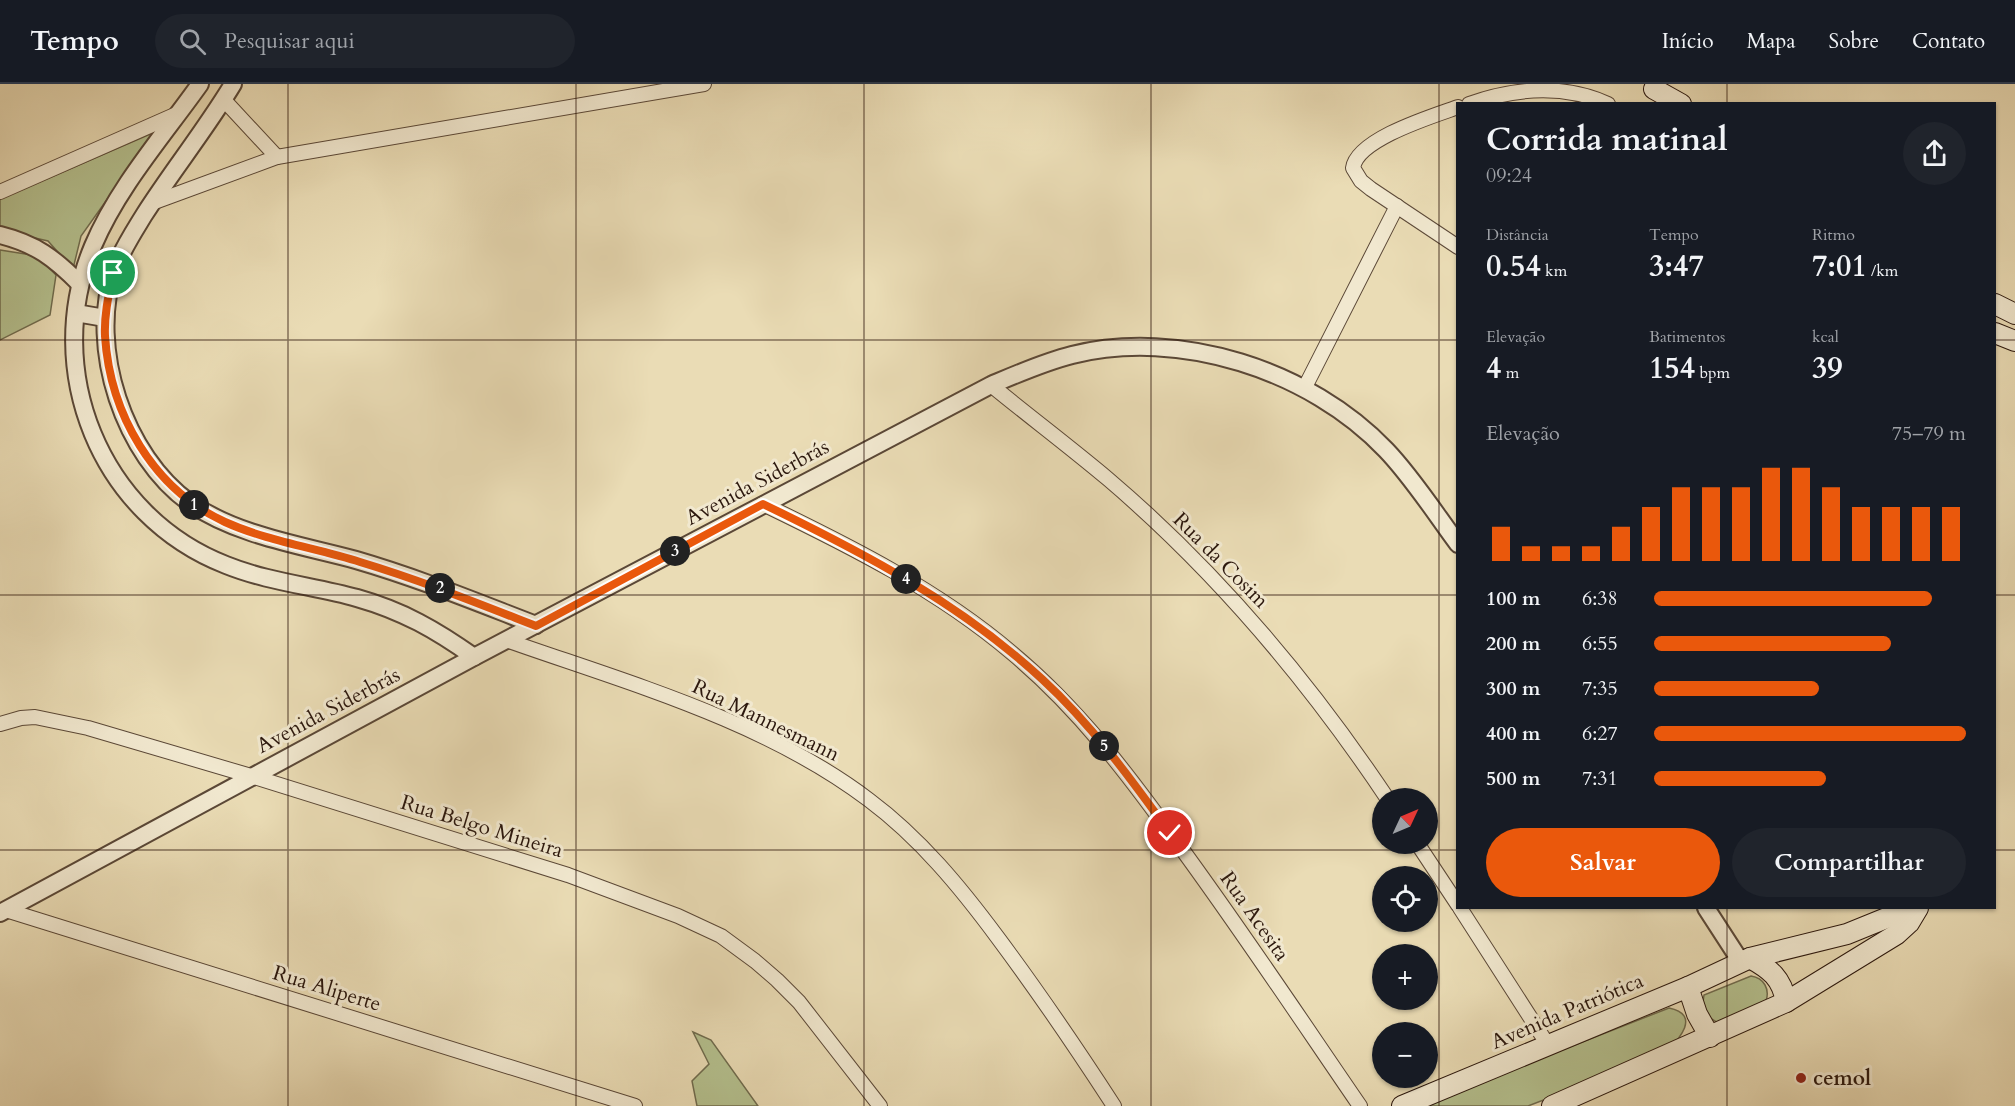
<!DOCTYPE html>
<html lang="pt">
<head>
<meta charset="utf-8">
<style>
	:root { --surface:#171b24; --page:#20242c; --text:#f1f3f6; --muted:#9ea1a6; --line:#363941; --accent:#ea580c }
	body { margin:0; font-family:Cardo,serif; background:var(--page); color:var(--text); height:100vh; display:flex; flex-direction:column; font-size:22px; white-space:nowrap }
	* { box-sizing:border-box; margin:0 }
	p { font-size:20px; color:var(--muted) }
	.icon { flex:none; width:33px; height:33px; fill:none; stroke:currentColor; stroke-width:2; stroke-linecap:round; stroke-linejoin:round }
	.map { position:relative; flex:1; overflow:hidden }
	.panel { position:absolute; left:1456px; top:18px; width:540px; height:807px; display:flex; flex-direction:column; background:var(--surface); border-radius:0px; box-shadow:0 2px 4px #0004 }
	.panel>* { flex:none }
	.needle { width:39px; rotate:46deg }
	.tools { position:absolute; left:1372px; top:704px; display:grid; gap:12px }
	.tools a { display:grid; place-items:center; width:66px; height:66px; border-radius:50%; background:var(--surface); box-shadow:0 2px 4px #0004; font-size:30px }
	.pin { position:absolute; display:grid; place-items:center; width:51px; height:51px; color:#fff; margin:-26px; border:3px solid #fff; border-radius:50%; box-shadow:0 2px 6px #0007 }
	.km { position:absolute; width:30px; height:30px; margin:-15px; border-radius:50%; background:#222; color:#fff; font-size:16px; line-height:30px; text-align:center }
	.round { display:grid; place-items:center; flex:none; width:63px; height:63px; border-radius:32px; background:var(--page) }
	.summary { display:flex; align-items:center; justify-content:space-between; height:102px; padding:0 30px }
	h1 { font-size:33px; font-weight:700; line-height:45px }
	.stats { display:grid; grid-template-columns:repeat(3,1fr); gap:9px; height:102px; padding:6px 30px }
	.stats div { display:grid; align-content:center }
	.stats b { font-size:30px; font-weight:700 }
	.stats small { font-size:16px; font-weight:400 }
	.stats p { font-size:16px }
	.chart { height:168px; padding:12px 30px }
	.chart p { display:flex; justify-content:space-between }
	.chart svg { width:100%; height:108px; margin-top:6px; stroke:var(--accent); stroke-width:6 }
	.primary-button { display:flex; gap:12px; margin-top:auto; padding:12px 30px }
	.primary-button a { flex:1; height:69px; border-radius:36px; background:var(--accent); color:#fff; font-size:24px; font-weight:700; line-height:69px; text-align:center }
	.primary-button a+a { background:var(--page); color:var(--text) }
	ul { padding:0 30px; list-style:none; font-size:20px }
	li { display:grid; grid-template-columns:96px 72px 1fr; align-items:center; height:45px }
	li i { height:15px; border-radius:8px; background:var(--accent) }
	header { display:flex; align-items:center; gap:36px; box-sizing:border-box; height:84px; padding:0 30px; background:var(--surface); border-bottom:2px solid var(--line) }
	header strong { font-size:28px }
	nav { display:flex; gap:33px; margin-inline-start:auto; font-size:21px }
	.search { width:420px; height:54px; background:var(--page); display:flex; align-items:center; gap:15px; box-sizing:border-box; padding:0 21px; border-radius:33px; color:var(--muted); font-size:22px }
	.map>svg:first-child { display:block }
	.green { fill:#b5c18f; stroke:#706c4e; stroke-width:1.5 }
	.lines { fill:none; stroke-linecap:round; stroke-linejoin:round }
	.minor-casing { stroke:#5b4837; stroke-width:16 }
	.tertiary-casing { stroke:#5b4837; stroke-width:20 }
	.secondary-casing { stroke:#2b170d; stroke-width:22 }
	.minor { stroke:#f1e8cf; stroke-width:14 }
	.tertiary { stroke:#f1e8cf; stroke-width:16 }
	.secondary { stroke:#f1e8cf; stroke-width:20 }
	.route-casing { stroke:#fff; stroke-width:12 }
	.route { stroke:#ea580c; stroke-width:8 }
	.grid { fill:none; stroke:#2b170d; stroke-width:1.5; stroke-opacity:0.55 }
	.poi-dot { fill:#8f2418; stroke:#f1e8cf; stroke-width:2 }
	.labels { text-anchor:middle; stroke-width:6; stroke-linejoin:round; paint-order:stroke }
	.street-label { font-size:21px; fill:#2b170d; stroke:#f1e8cf }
	.poi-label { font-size:21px; font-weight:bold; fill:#2b170d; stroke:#f1e8cf; text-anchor:start }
</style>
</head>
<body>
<header>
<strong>Tempo</strong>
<div class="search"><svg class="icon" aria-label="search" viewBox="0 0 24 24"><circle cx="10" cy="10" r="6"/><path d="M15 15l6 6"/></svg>Pesquisar aqui</div>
<nav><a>Início</a><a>Mapa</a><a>Sobre</a><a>Contato</a></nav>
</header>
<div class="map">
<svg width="2015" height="1022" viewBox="0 0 2015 1022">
	<rect width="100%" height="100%" fill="#eadcb5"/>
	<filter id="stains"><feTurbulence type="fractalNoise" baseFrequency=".00333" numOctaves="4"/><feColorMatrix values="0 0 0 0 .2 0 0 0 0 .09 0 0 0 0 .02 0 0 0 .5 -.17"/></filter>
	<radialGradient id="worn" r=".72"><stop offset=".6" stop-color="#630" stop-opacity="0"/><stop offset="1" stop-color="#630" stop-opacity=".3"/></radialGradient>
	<!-- green -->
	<g class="green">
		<path d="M155,48L81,152L72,189L64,175L48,157L0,146V115Z"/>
		<path d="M0,166L38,172L56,191L50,231L0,256Z"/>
		<path d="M1751,892C1764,894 1770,905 1766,917L1718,939L1707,932L1703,918L1704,911Z"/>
		<path d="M1669,924C1702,931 1678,956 1666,969L1528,1022H1419Z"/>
		<path d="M693,948L711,956L758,1022H697L692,997L709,980Z"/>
	</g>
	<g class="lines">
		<!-- minor casing -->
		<g class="minor-casing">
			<g id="minor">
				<path d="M1469,20C1515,4 1564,0 1608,20"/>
				<path d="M1458,23C1433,32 1357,55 1353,84L1361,97L1371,105L1458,163"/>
				<path d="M277,73L704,0"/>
				<path d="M0,108L179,29"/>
				<path d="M152,119L277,73L224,16"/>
				<path d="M991,301C1030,333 1070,363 1108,395C1216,487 1308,596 1387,714"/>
				<path d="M1304,305L1397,122"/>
				<path d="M763,420C850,462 938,506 1012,569C1077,623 1127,689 1176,757C1240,844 1299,933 1360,1022"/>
				<path d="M506,556C628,599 765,637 869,716C920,754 961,804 998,854C1039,909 1077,965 1114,1022"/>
				<path d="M0,640L21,634L35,633L88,644L251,692L568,791L678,832L721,852L755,877L777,896L799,918L880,1022"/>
				<path d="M1417,759L1458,821"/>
				<path d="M1460,824L1548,961"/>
				<path d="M6,826L635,1022"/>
			</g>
		</g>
		<!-- tertiary casing -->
		<g class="tertiary-casing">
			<g id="tertiary">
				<path d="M200,0C163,52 118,103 93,162C41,286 100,432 226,481C268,498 314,502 357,514C403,527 436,546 474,573"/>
				<path d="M233,0C206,45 172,87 144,131C133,149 121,167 114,187C88,264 124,372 190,419C238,452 301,461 356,476C418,494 476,518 536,541"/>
				<path d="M0,151C36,160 54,174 80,200"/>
				<path d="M76,229L105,234"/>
				<path d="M1706,824L1741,878"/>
				<path d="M0,829L474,573L991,301C1017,290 1044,278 1072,271C1179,244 1310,286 1386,366C1412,393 1435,429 1458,460"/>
			</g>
		</g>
		<!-- secondary casing -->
		<g class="secondary-casing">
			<g id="secondary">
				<path d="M1654,5L1681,20"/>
				<path d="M1995,220L2015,230"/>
				<path d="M1995,249L2015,257"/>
				<path d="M1750,874C1770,885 1782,894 1786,918"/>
				<path d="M1688,903L1697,930L1710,953"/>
				<path d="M1402,1022L1688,903L1750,874L1847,850L1911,824"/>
				<path d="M1552,1022L1786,918L1897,850L1909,839L1918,824"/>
			</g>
		</g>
		<!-- minor -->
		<use href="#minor" class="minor"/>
		<!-- tertiary -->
		<use href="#tertiary" class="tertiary"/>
		<!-- secondary -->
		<use href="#secondary" class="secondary"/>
	</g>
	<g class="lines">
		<!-- route casing -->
		<g class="route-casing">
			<path id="route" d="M113,189C109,209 104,231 105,252C110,330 153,405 225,438C267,457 316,464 360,478C420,496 477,519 536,542L763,420C862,468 960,519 1042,595C1091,640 1131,695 1170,749"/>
		</g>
		<!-- route -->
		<use href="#route" class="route"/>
	</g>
	<!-- grid -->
	<path class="grid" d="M288,0V1022M576,0V1022M864,0V1022M1151,0V1022M1439,0V1022M1727,0V20M0,256H1458M1995,256H2015M0,511H1458M1995,511H2015M0,766H1458M1995,766H2015M1727,824V1022"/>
	<!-- markers -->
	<circle class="poi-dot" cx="1801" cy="994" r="6"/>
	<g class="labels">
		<!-- street labels -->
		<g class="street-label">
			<text transform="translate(757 398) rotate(-28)" y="7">Avenida Siderbrás</text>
			<text transform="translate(1221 476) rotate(45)" y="7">Rua da Cosim</text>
			<text transform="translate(328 626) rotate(-28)" y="7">Avenida Siderbrás</text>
			<text transform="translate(766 636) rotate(26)" y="7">Rua Mannesmann</text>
			<text transform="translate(482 742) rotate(17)" y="7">Rua Belgo Mineira</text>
			<text transform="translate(1255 832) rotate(55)" y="7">Rua Acesita</text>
			<text transform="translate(327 904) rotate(17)" y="7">Rua Aliperte</text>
			<text transform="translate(1567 927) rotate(-23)" y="7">Avenida Patriótica</text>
		</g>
		<!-- poi labels -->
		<g class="poi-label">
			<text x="1813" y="1001">cemol</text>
		</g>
	</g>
	<rect width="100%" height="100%" filter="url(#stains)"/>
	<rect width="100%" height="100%" fill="url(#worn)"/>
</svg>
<div class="tools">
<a><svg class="needle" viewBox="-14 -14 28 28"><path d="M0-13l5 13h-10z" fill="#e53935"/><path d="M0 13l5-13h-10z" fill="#9ea1a6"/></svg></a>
<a><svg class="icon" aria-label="locate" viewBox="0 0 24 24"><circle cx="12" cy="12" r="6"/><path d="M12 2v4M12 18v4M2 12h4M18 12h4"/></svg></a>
<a>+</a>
<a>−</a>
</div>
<div class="pin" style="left:113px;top:189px;background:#1e9e55"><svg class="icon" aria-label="arrive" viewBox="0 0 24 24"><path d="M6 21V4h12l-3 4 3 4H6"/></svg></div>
<div class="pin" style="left:1170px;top:749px;background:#d93025"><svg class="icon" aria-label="check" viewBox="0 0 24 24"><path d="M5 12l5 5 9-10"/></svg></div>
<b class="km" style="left:194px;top:421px">1</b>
<b class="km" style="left:440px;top:504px">2</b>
<b class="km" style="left:675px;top:467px">3</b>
<b class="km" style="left:906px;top:495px">4</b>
<b class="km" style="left:1104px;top:662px">5</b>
<section class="panel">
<div class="summary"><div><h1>Corrida matinal</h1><p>09:24</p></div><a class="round"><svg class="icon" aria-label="share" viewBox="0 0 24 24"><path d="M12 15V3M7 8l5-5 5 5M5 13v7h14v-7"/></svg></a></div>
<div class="stats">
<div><p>Distância</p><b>0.54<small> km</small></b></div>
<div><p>Tempo</p><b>3:47</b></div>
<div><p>Ritmo</p><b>7:01<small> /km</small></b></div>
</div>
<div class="stats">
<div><p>Elevação</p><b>4<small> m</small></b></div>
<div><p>Batimentos</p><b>154<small> bpm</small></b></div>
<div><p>kcal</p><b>39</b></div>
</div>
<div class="chart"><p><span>Elevação</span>75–79 m</p>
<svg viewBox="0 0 160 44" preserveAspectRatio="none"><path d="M5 44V30M15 44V38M25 44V38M35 44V38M45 44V30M55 44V22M65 44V14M75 44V14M85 44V14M95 44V6M105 44V6M115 44V14M125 44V22M135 44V22M145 44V22M155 44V22"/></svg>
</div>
<ul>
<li><b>100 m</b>6:38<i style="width:89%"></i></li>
<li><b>200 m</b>6:55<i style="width:76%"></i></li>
<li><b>300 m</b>7:35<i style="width:53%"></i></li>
<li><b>400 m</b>6:27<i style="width:100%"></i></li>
<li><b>500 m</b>7:31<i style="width:55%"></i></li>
</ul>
<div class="primary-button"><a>Salvar</a><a>Compartilhar</a></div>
</section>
</div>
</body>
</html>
